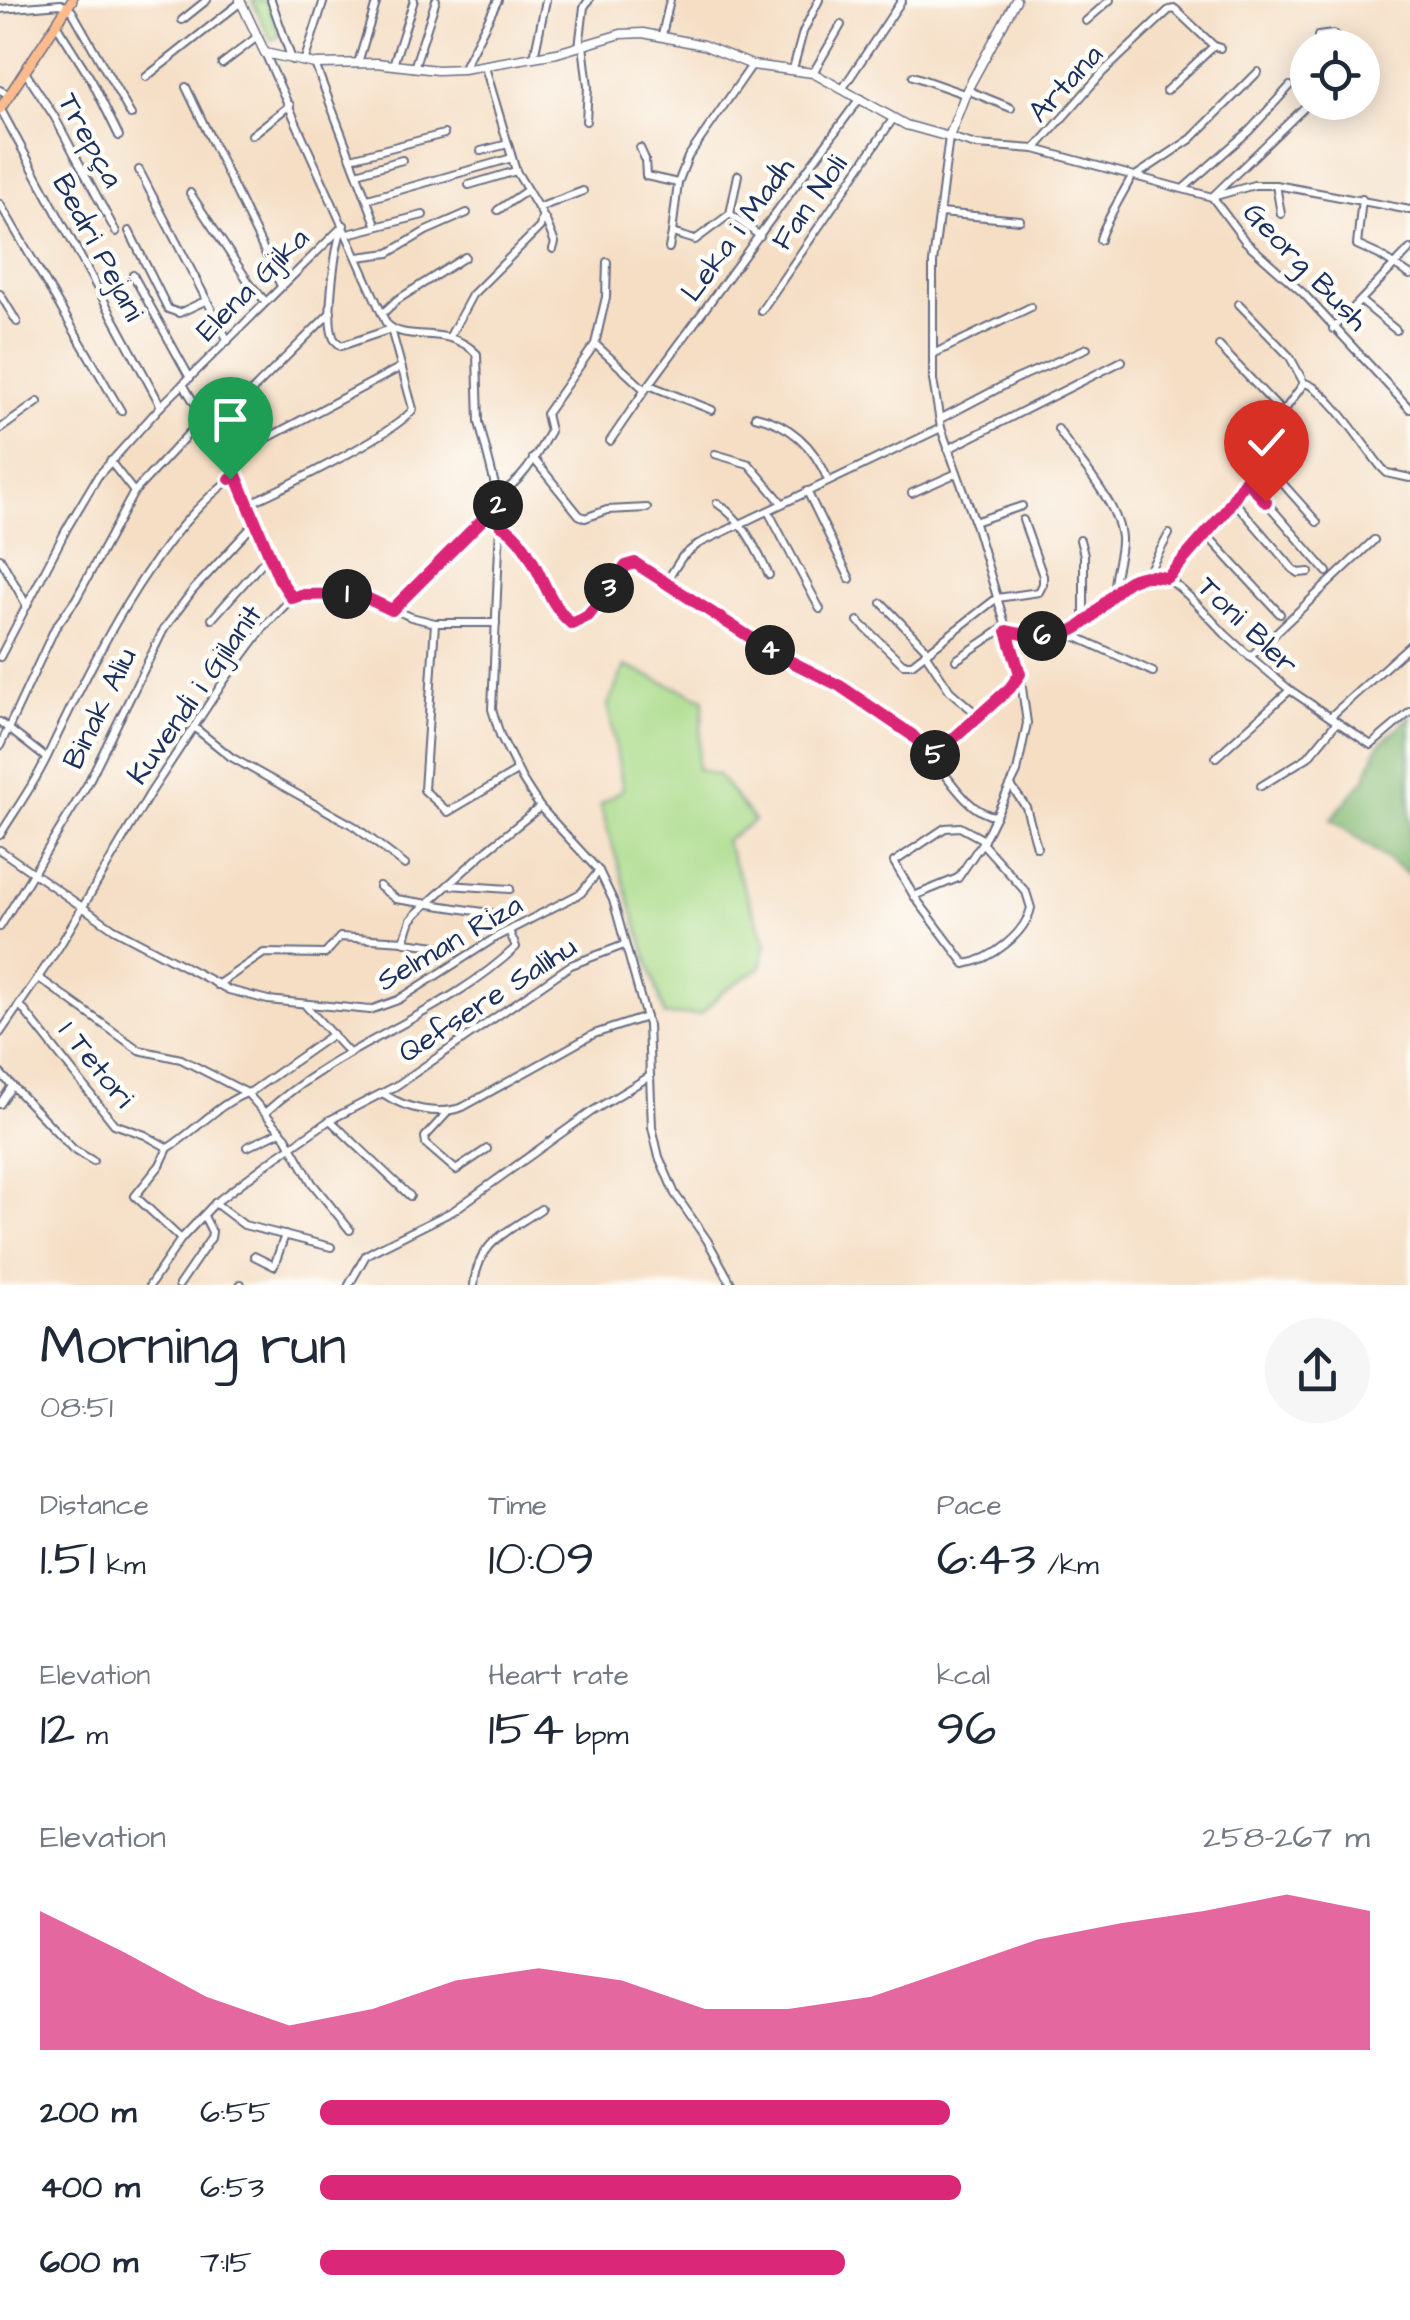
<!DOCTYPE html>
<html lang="en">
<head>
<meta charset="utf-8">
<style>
	:root { --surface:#fff; --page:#f6f6f7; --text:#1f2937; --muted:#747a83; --accent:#db2777 }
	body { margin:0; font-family:"Architects Daughter",sans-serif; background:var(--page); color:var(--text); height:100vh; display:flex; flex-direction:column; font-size:38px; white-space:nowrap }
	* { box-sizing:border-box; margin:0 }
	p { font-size:32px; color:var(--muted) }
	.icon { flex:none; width:55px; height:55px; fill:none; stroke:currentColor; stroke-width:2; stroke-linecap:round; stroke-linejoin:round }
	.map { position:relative; height:1285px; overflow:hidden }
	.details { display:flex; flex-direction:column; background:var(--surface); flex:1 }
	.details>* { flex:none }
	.tools { position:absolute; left:1290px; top:30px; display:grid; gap:20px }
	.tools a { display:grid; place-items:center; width:90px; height:90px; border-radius:50%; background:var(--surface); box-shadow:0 5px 25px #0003; font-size:50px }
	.pin { position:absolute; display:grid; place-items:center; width:85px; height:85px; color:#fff; margin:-102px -42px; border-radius:50% 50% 50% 0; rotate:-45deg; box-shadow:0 0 10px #0007 }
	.pin .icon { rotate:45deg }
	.km { position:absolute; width:50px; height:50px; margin:-25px; border-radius:50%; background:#222; color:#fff; font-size:28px; line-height:50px; text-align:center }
	.round { display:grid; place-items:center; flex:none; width:105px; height:105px; border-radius:52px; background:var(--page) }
	.head { display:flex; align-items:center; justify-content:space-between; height:170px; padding:0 40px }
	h1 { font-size:55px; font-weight:600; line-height:75px }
	.metrics { display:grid; grid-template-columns:repeat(3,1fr); gap:15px; height:170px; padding:10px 40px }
	.metrics div { display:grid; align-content:center }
	.metrics b { font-size:50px; font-weight:600 }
	.metrics small { font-size:28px; font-weight:400 }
	.metrics p { font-size:28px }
	.chart { height:280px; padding:20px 40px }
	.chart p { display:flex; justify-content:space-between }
	.chart svg { width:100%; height:180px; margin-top:10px; fill:var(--accent); opacity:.7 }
	ul { padding:0 40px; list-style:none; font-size:32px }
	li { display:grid; grid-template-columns:160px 120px 1fr; align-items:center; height:75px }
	li i { height:25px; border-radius:12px; background:var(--accent) }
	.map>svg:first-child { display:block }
	.green { fill:#aadb8a; stroke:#628574; stroke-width:2.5 }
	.forest { fill:#87bb76; stroke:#51756a; stroke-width:2.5 }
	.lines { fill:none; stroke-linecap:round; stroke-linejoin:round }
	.minor-casing { stroke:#676c82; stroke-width:10 }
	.tertiary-casing { stroke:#676c82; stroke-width:11 }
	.primary-casing { stroke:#676c82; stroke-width:12 }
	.minor { stroke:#fff; stroke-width:6 }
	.tertiary { stroke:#fff; stroke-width:8 }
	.primary { stroke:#fbbb8d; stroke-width:9 }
	.route-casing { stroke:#fff; stroke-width:20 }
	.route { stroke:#db2777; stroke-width:12 }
	.labels { text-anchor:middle; stroke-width:9; stroke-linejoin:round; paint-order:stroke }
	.street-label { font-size:30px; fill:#1b2f5e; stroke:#fdfcf7 }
</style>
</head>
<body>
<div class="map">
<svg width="1410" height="1285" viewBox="0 0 1410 1285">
	<rect width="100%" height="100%" fill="#fdfcf7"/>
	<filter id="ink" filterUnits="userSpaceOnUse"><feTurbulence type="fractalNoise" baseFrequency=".01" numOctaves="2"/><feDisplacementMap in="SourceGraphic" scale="20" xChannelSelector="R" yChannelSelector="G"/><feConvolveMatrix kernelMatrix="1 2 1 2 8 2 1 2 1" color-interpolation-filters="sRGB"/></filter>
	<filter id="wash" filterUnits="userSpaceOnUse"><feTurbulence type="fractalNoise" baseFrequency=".0048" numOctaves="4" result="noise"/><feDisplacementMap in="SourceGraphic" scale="40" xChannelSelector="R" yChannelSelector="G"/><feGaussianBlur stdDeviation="2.25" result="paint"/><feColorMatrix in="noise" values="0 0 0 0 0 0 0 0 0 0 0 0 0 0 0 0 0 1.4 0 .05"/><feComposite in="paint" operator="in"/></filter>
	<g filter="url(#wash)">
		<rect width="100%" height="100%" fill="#f5dec4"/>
		<!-- green -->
		<g class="green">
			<path d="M252,0H266L280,36L271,40Z"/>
			<path d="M625,666L704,699L697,769L718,775L754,821L725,841L766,942L761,967L722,992L701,1014L665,1016L600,805L623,789L608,705Z"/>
		</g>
		<!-- forest -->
		<path class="forest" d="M1410,716V876L1331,819L1365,779L1378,746Z"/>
	</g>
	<g filter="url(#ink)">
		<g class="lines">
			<!-- minor casing -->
			<g class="minor-casing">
				<g id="minor">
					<path d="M271,0L292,60"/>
					<path d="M0,9L61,4L72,11L131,115"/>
					<path d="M182,20L207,0"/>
					<path d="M1086,21L1110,0"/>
					<path d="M56,24L92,81L119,136"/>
					<path d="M662,35L670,0"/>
					<path d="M1318,36L1333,34L1346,48"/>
					<path d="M583,45L588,87L586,121"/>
					<path d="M579,47L584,7L589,0"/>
					<path d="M265,53L386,323C406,345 446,322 477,354L479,422L495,485L500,524L492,709L500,735L522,779L540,807L599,871L613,900L648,1025L652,1127L659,1157L675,1194L707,1240L732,1285"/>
					<path d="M534,57L546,0"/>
					<path d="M304,62L324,0"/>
					<path d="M358,63L377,0"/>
					<path d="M222,64L257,37"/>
					<path d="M315,64L376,224"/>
					<path d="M393,65L414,0"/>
					<path d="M485,67L516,171L546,221L555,243L553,249"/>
					<path d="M414,68L436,0"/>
					<path d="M463,69L498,0"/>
					<path d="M793,69L803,32L819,0"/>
					<path d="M25,72L54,116L116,232"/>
					<path d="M813,73L841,25"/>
					<path d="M913,76L964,94"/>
					<path d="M146,77L241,2"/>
					<path d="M186,87L281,286"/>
					<path d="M843,88L902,0"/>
					<path d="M0,90L9,95"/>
					<path d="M967,90L1011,108"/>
					<path d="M1166,91L1214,46"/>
					<path d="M0,108L161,406"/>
					<path d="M252,135L290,105"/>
					<path d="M640,148L645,159L646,176L678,183"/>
					<path d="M1035,149L1103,72L1169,10L1175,9L1214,46L1220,48"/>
					<path d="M481,151L508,144"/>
					<path d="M351,158L444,134"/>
					<path d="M139,170L228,341"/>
					<path d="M357,173L402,160"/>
					<path d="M738,175L730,214L760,236"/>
					<path d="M1137,175L1191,139L1258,72"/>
					<path d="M469,185L516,171"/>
					<path d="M1276,185L1281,214"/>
					<path d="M1185,187L1250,130L1290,86"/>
					<path d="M190,193L250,284L266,302"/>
					<path d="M1213,196L1310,102"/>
					<path d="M1212,197L1245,241L1303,293L1410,409"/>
					<path d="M368,199L512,158"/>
					<path d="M1362,199L1357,245L1379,255L1410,275"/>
					<path d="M0,204L121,411"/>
					<path d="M538,208L583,191"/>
					<path d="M498,210L526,191"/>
					<path d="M940,213L1020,220"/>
					<path d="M730,214L695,240L672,233L678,183L688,157L752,65"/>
					<path d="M129,231L168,309L179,313L205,301"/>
					<path d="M348,234L423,215"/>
					<path d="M1100,240C1100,231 1125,190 1132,176"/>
					<path d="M669,248L672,233"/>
					<path d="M358,257L389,253L426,231L467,213"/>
					<path d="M607,262L606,297L595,344L645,390L649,385L712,410"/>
					<path d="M133,275L190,378"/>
					<path d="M0,294L17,322"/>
					<path d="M1362,302L1396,330"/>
					<path d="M1239,304L1290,357L1304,383C1327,387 1365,448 1382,468L1387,473L1410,478"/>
					<path d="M761,311L893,119"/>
					<path d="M382,314L397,300L465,257"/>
					<path d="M1333,329L1410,249"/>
					<path d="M450,336L472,295L540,227L542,217"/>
					<path d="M1219,346L1282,412"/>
					<path d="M933,354L1031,307"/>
					<path d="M183,384L228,459L279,578L292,598"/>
					<path d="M649,385L860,98"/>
					<path d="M755,416C791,424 814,446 828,480"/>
					<path d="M940,419L1016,379L1087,348"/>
					<path d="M0,429L38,402"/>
					<path d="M1058,429C1076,459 1119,503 1121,538C1122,556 1113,573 1114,592"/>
					<path d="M212,431L331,312"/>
					<path d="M610,441L645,390"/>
					<path d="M948,449L1122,361"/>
					<path d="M715,454L749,464L782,503"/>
					<path d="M1258,456L1317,522"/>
					<path d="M533,458L579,515L585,518L607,510L647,508"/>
					<path d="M228,459L401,367"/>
					<path d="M110,461L134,492"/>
					<path d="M1246,479L1327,572"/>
					<path d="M807,491L850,579"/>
					<path d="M912,493L957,473"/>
					<path d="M496,494C521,486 538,453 550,431L546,414L595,344"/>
					<path d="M1233,500L1293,569L1299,573L1309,572"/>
					<path d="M717,503C744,521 755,547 769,575"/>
					<path d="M248,504C279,490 397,433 413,409L391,329L341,346C335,340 334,341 332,333C327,313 335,245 343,226"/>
					<path d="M768,511L820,609"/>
					<path d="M974,522L1022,506"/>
					<path d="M500,524C538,545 540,598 572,624L588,616L626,566L635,563C683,591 728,628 777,654C824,679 874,703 915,738C939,758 963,814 996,816"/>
					<path d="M1205,533L1280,614"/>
					<path d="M1080,540L1084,555V622"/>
					<path d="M0,558L27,606"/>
					<path d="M1148,573L1169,534"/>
					<path d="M1166,577L1186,559L1237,495L1266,436L1304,383"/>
					<path d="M666,582L682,557L698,544L941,428"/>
					<path d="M882,603L927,650"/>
					<path d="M391,609L497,505"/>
					<path d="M212,619L269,555"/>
					<path d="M858,621L903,664H912L997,598L1039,592L1043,584V576L1023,520"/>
					<path d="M435,623L424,790L448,812L517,771"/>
					<path d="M1007,631C1026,635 1050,640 1068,632C1101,619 1123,560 1163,577C1181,584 1210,619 1225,634C1246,654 1268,672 1290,690L1216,757"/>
					<path d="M1068,633L1153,672"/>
					<path d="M925,653L950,691L979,716"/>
					<path d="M0,657L67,528L98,476L161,406L344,225"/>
					<path d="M1250,657L1374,540"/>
					<path d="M956,660L1005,627"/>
					<path d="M1290,690L1371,745L1410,712"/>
					<path d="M1330,717L1410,645"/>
					<path d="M0,722L46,758"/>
					<path d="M195,728L231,757L354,826L405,865"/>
					<path d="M0,746L55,628L76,599L134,492L203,418"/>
					<path d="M933,757L1009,688L1019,676"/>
					<path d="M1011,786L1026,807L1037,847"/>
					<path d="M1261,786L1308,757L1337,722"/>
					<path d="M0,835C16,809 35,783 48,755C90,666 154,533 236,475"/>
					<path d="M982,843L1026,892L1031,908C1025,934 991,960 965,964L914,896L894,862L945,828L960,827L984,840"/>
					<path d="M0,850L114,929L229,990L268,1000L370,1010L398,1000L498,936L581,893L599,871"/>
					<path d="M448,885L510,889"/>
					<path d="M379,886L396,899L496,914"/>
					<path d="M914,896L958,878L984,840L1017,772L1027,723L1020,674L973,517L941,428L933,380V263L949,137L976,145L1035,149L1212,197L1254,185H1276L1410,210"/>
					<path d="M0,927L87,785L164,629L193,590L256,522"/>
					<path d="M405,942L445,947"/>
					<path d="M39,978L139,1050L181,1059L247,1093L286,1137L312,1183L350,1230"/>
					<path d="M217,985L264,953L325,954L340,937L404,941L411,920L417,913L488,849L540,807"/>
					<path d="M20,1005L114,1124L145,1135L168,1148C197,1130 219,1102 252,1091L333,1034"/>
					<path d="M306,1006L348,1052"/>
					<path d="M0,1033L59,947L149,795L224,681L264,627L292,598L301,595L358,593L411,617L435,623H496"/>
					<path d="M0,1073L73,1149L93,1161"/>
					<path d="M384,1094C406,1109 438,1116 463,1107L594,1034L646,1017"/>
					<path d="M0,1104L12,1086"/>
					<path d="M266,1112C340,1044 444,1016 516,947L509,931"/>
					<path d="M447,1113L425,1137L426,1144L456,1170L487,1149"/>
					<path d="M330,1120L410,1196"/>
					<path d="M247,1147L281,1131"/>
					<path d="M168,1148L160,1165L135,1196L181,1239"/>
					<path d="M215,1203L244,1225L331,1247"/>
					<path d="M254,1256L274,1266L285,1235"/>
					<path d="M150,1285L181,1239L215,1203L276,1157L330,1120L396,1086L571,965L624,945"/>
					<path d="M179,1285L211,1238L212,1232L204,1216"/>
					<path d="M240,1285L241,1284"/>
					<path d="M349,1285L366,1255L373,1251L453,1211L591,1112L650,1076"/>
					<path d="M474,1285C478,1241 508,1232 541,1209"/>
				</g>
			</g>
			<!-- tertiary casing -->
			<g class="tertiary-casing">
				<path id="tertiary" d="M240,0L265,53L315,64L376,63L437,70L463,69L557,53L621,34L643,33L703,45L752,65L813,73L906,125L949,137L967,90L1016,0"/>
			</g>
			<!-- primary casing -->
			<g class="primary-casing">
				<path id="primary" d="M0,109L72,0"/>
			</g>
			<!-- minor -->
			<use href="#minor" class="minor"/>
			<!-- tertiary -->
			<use href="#tertiary" class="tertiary"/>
			<!-- primary -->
			<use href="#primary" class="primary"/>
		</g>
	</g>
	<g class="lines" filter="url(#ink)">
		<!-- route casing -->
		<g class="route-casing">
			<path id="route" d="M230,479L236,475L279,578L292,598L301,595L358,594L392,610L498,504L500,524C538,545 540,598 572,624L588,616L626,566L635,563L776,654L840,686L912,735L933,757L1010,688L1020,674L1007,631C1026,635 1050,640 1069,632C1109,615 1115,565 1166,578L1170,575L1224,513L1246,479L1266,502"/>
		</g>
		<!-- route -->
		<use href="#route" class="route"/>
	</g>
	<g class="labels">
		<!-- street labels -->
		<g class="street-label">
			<text transform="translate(1065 83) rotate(-47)" y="10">Artana</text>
			<text transform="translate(91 140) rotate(61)" y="10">Trepça</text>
			<text transform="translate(809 202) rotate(-55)" y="10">Fan Noli</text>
			<text transform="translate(737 229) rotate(-54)" y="10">Leka i Madh</text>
			<text transform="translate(99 247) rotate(62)" y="10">Bedri Pejani</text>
			<text transform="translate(1306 266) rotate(46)" y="10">Georg Bush</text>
			<text transform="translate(252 284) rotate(-45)" y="10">Elena Gjika</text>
			<text transform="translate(1248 625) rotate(44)" y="10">Toni Bler</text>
			<text transform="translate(194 694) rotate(-55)" y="10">Kuvendi i Gjilanit</text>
			<text transform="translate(99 708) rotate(-64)" y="10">Binak Aliu</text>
			<text transform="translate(449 942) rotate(-30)" y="10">Selman Riza</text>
			<text transform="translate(487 999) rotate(-33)" y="10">Qefsere Salihu</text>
			<text transform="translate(97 1064) rotate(51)" y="10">1 Tetori</text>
		</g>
	</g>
</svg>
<div class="tools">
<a><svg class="icon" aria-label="locate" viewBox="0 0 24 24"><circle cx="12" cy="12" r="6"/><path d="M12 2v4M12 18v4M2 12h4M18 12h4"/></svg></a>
</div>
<div class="pin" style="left:230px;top:479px;background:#1e9e55"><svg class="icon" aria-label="arrive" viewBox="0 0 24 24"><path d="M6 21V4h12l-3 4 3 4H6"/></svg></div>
<div class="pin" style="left:1266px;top:502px;background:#d93025"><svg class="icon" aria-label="check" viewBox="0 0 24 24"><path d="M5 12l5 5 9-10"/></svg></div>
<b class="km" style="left:347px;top:594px">1</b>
<b class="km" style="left:498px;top:505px">2</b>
<b class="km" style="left:609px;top:588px">3</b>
<b class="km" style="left:770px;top:650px">4</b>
<b class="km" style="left:935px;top:755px">5</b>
<b class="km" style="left:1042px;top:636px">6</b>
</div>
<section class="details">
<div class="head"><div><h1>Morning run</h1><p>08:51</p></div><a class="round"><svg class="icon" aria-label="share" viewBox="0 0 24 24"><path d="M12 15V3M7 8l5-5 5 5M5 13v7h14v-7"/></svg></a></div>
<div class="metrics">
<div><p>Distance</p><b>1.51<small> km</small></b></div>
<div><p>Time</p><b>10:09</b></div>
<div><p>Pace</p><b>6:43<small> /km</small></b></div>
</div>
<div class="metrics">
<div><p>Elevation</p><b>12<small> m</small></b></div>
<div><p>Heart rate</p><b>154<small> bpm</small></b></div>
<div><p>kcal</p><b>96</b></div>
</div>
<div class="chart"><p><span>Elevation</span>258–267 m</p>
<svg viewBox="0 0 160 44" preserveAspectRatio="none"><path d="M0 44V10L10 20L20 31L30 38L40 34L50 27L60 24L70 27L80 34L90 34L100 31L110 24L120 17L130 13L140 10L150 6L160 10V44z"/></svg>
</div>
<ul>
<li><b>200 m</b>6:55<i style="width:60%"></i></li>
<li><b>400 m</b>6:53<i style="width:61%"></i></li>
<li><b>600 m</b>7:15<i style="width:50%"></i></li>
</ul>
</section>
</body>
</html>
